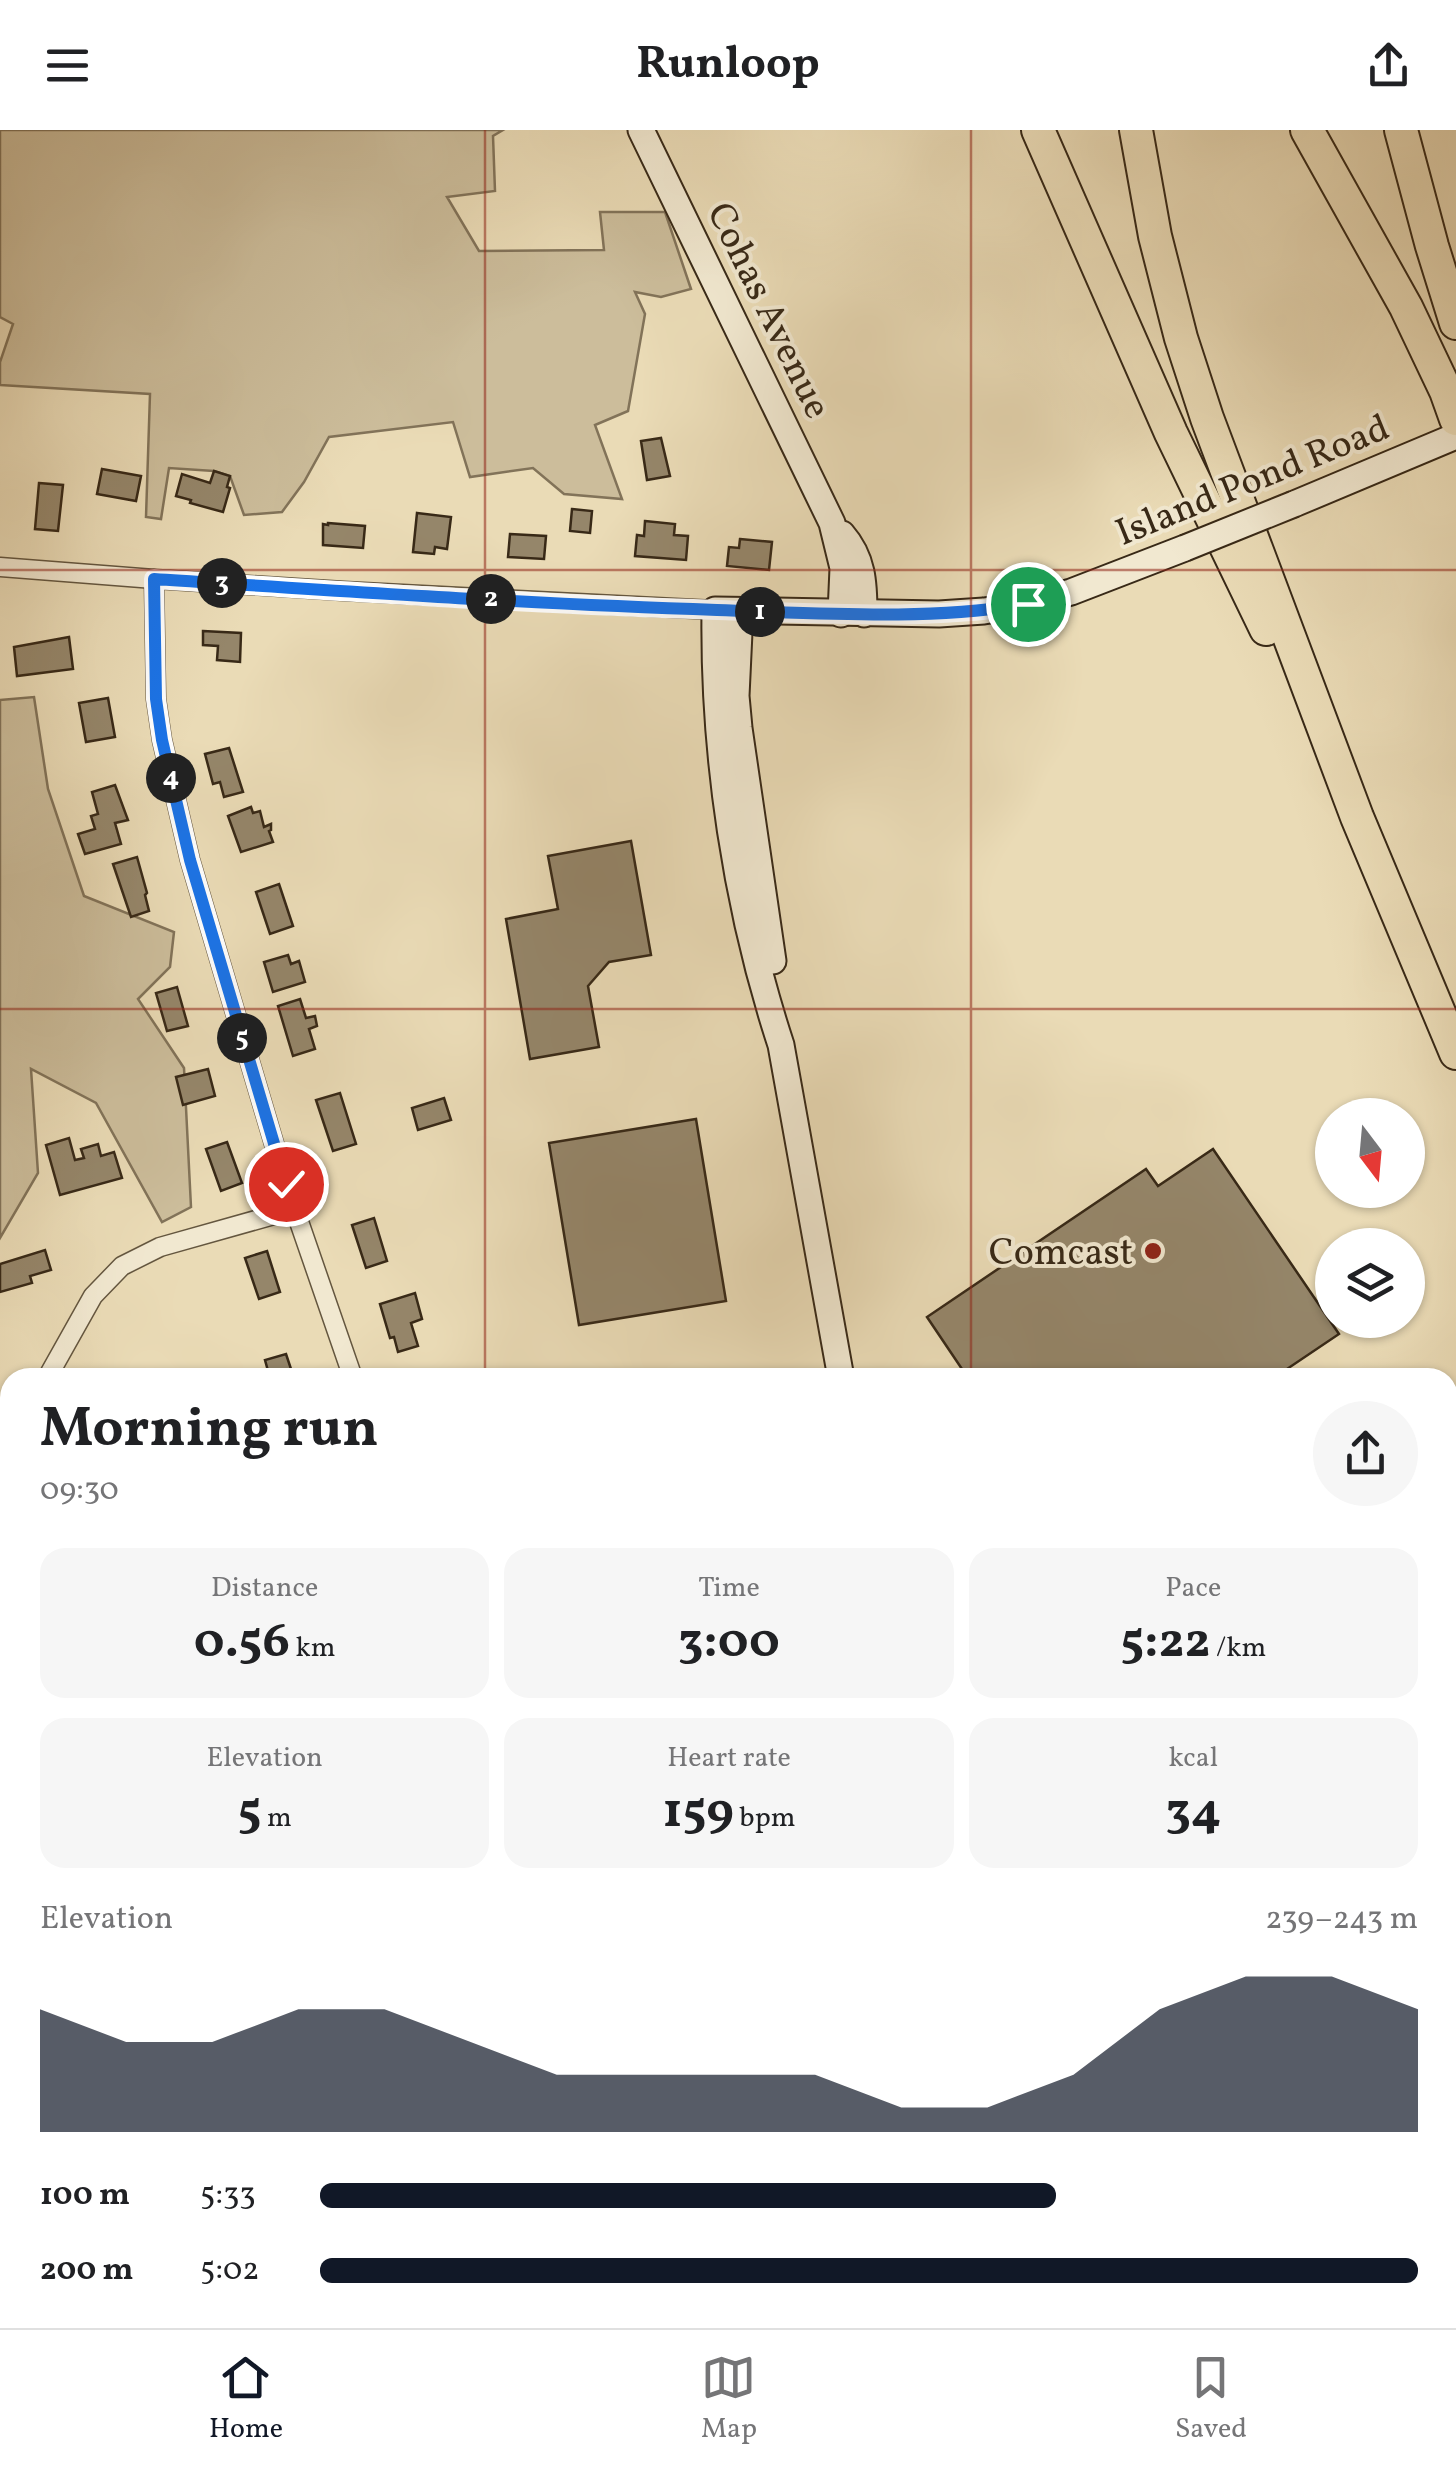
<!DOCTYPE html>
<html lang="en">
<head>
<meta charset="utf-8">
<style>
	:root { --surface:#fff; --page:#f6f6f6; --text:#202124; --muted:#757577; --line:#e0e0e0; --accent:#111827 }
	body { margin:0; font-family:Vollkorn,serif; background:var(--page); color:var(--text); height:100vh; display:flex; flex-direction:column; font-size:38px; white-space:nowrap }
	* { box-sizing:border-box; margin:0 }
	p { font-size:32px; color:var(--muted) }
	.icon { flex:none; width:55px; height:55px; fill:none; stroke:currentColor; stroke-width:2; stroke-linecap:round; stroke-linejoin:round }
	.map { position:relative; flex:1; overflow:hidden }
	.panel { position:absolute; left:0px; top:1238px; width:1458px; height:962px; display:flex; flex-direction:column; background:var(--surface); border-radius:30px 30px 0 0; box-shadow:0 2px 8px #0004 }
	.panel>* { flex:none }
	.needle { width:65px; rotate:164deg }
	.fabs { position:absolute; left:1315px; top:968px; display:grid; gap:20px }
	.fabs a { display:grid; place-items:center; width:110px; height:110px; border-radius:50%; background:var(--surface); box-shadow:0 2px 8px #0004; font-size:50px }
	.pin { position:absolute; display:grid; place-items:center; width:85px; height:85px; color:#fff; margin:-42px; border:5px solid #fff; border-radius:50%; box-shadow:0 2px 10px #0007 }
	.km { position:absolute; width:50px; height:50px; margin:-25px; border-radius:50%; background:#222; color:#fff; font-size:28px; line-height:50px; text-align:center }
	.round { display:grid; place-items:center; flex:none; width:105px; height:105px; border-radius:52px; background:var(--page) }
	.headline { display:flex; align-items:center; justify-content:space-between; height:170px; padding:0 40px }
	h1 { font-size:55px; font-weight:700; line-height:75px }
	.metrics { display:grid; grid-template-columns:repeat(3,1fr); gap:15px; height:170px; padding:10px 40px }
	.metrics div { display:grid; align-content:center; border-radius:25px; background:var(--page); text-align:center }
	.metrics b { font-size:50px; font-weight:700 }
	.metrics small { font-size:28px; font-weight:400 }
	.metrics p { font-size:28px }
	.chart { height:280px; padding:20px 40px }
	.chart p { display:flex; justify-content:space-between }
	.chart svg { width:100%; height:180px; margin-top:10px; fill:var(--accent); opacity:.7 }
	ul { padding:0 40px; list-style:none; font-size:32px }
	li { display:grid; grid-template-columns:160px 120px 1fr; align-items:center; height:75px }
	li i { height:25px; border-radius:12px; background:var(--accent) }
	header { display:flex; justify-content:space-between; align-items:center; height:130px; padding:0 40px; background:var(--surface); font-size:45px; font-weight:700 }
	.dock { display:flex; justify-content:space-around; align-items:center; height:140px; border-top:2px solid var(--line); background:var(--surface); font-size:28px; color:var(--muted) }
	.dock a { display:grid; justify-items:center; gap:5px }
	.dock .on { color:var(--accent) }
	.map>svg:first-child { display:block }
	.green { fill:#ccbd9b; stroke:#827359; stroke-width:2.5 }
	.water { fill:#ad9e80; stroke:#7e6f56; stroke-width:2.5 }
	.building { fill:#95866a; stroke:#382917; stroke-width:2.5 }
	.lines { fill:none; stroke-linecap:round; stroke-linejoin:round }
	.street-casing { stroke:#64563f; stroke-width:21 }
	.secondary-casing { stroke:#382917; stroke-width:29 }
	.highway-casing { stroke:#382917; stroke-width:36 }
	.street { stroke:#f1e8d0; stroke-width:18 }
	.secondary { stroke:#f1e8d0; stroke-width:25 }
	.highway { stroke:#eadbb6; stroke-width:32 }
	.secondary-bridge-casing { stroke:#382917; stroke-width:29; stroke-linecap:butt }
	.secondary-bridge { stroke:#f1e8d0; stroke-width:25 }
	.route-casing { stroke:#fff; stroke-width:20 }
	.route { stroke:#1a73e8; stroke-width:12 }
	.grid { fill:none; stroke:#8f2418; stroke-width:2.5; stroke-opacity:0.55 }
	.poi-dot { fill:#8f2418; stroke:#f1e8d0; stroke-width:4 }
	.labels { text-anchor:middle; stroke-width:8; stroke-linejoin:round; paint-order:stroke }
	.street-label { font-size:38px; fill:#382917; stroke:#f1e8d0 }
	.poi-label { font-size:38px; fill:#382917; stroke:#f1e8d0; text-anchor:end }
</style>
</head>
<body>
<header><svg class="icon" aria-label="menu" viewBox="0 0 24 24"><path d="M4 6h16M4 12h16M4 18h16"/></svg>Runloop<svg class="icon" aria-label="share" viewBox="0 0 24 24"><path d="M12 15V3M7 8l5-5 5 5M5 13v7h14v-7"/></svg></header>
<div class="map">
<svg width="1456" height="2198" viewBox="0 0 1456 2198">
	<rect width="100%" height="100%" fill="#eadbb6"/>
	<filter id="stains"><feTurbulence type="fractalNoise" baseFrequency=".002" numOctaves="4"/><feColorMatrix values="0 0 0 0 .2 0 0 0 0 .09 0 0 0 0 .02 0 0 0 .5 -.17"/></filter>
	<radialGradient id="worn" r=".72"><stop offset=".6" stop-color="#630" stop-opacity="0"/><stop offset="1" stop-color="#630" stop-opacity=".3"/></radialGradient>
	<!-- green -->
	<g class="green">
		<path d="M0,0H503L493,6L495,61L447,67L479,121L604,120L600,82H665L691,159L661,167L635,162L645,184L628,281L595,295L622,369L564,364L533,338L470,347L453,292L329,307L304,352L282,382L244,385L230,346L214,341L169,338L161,389L146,387L150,264L0,255V232L13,194L0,187Z"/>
		<path d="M34,567L48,659L84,766L174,802L170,837L138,869L184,938L191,1077L162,1092L96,973L31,939L38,1043L0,1108V570Z"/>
	</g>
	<!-- water -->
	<path class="water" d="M1448,1585L1456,1591V1734L1448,1730Z"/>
	<!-- building -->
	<g class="building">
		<path d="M661,308L670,346L647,350L641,311Z"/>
		<path d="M102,339L141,346L136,371L97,364Z"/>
		<path d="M214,341L230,346L227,357L230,358L223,382L190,373L191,370L176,366L182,344L210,353Z"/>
		<path d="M39,353L63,355L58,401L35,399Z"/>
		<path d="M572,379L592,381L590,403L570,401Z"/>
		<path d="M417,383L451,387L447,419L435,417L434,424L413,422Z"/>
		<path d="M645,391L675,394L674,405L688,406L686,430L635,426L637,405L644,406Z"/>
		<path d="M328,393L365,396L363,418L323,415V394L328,395Z"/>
		<path d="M510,404L546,406L544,429L508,427Z"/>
		<path d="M740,409L772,412L769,440L727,436L729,417L739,418Z"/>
		<path d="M203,501L241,503L240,532L217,530L218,516L203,515Z"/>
		<path d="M69,507L73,539L17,546L14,517Z"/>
		<path d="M108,568L115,607L86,612L79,573Z"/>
		<path d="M229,618L243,662L224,667L220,652L213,654L205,624Z"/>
		<path d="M115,655L128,690L115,693L121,714L85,724L78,704L95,699L91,686L98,684L92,662Z"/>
		<path d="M251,677L253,683L260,681L264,697L271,694V700L269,701L273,712L241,722L228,686Z"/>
		<path d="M631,711L651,825L609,832L588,856L599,917L530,929L506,789L558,779L548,726Z"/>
		<path d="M137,727L147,763L145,765L149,781L131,787L113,734Z"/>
		<path d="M279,754L293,796L270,804L256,762Z"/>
		<path d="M288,825L291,834L299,831L305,852L273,862L264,832Z"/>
		<path d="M177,857L188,896L167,901L156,863Z"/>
		<path d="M300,869L306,888L315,886L317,896L309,899L315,919L293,926L278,876Z"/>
		<path d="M208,939L215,966L183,975L176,947Z"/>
		<path d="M340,963L356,1014L333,1021L316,970Z"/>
		<path d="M444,968L451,990L418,1000L412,978Z"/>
		<path d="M696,989L726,1171L579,1195L549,1013Z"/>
		<path d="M69,1008L75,1030L84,1028L81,1019L98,1014L101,1026L114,1022L122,1048L60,1065L46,1015Z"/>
		<path d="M227,1012L242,1053L221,1061L206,1019Z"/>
		<path d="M1213,1019L1339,1204L1284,1241L1289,1248H968L927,1187L1146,1039L1158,1056Z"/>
		<path d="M374,1088L387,1131L366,1138L352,1095Z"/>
		<path d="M45,1120L51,1140L30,1146L32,1153L0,1162V1134Z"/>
		<path d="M267,1121L280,1162L259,1169L245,1128Z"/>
		<path d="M415,1163L422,1189L411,1193L418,1216L398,1222L394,1207L390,1208L380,1174Z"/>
		<path d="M286,1224L294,1248H270L265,1230Z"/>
		<path d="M547,2190H627L579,2198H549Z"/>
		<path d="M705,2190H830L831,2194L810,2198H707Z"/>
	</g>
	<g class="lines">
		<!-- street casing -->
		<g class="street-casing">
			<g id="street">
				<path d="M0,437L154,449L344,461L715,480"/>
				<path d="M154,449L156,569L162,610L190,730L286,1054L353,1248"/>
				<path d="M47,1248L93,1166L122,1136L160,1117L295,1079"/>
				<path d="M0,1283L10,1279"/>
				<path d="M0,2173L10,2168"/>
			</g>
		</g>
		<!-- secondary casing -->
		<g class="secondary-casing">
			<g id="secondary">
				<path d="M641,0L832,393L843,438L841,484"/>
				<path d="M1294,374L1456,306"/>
				<path d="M842,404C863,428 864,453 864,484"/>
				<path d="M740,481L736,566L739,598L773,831"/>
				<path d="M841,1248L781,915C736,778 713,625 715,480L939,484L984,481L1028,474L1071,462L1185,418"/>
				<path d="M1000,2190L1001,2198"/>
			</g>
		</g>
		<!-- highway casing -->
		<g class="highway-casing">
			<g id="highway">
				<path d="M1038,0L1171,303L1266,499"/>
				<path d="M1136,0L1155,106L1181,208L1207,288L1357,687L1456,923"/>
				<path d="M1307,0L1406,177L1446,261L1456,289"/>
				<path d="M1401,0L1432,116L1456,193"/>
			</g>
		</g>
		<!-- street -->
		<use href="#street" class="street"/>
		<!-- secondary -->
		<use href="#secondary" class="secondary"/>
		<!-- highway -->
		<use href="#highway" class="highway"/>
		<!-- secondary-bridge casing -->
		<g class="secondary-bridge-casing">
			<path id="secondary-bridge" d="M1185,418L1294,374"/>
		</g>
		<!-- secondary-bridge -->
		<use href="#secondary-bridge" class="secondary-bridge"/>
	</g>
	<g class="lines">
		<!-- route casing -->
		<g class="route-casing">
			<path id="route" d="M286,1054L190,730L162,610L156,569L154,449C341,461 529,474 717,480C820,483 925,491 1028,474"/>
		</g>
		<!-- route -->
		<use href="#route" class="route"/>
	</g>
	<!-- grid -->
	<path class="grid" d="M485,0V1248M971,0V1248M0,440H1456M0,879H1456M0,1319H10M1448,1319H1456M0,1758H10M1448,1758H1456M485,2190V2198M971,2190V2198"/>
	<!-- markers -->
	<circle class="poi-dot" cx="1153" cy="1121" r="10"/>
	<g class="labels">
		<!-- street labels -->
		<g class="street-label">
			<text transform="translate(770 180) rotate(64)" y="13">Cohas Avenue</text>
			<text transform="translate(1252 349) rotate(-22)" y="13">Island Pond Road</text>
		</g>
		<!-- poi labels -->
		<g class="poi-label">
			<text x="1133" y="1134">Comcast</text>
		</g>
	</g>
	<rect width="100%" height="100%" filter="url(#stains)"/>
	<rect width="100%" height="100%" fill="url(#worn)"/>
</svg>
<div class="fabs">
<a><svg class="needle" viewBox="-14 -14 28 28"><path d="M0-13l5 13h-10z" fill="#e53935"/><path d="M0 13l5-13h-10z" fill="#757577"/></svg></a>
<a><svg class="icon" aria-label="layers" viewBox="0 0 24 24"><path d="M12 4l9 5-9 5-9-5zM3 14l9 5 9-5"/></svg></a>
</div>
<div class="pin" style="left:1028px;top:474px;background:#1e9e55"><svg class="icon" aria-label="arrive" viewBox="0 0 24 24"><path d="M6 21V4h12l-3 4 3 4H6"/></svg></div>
<div class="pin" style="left:286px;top:1054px;background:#d93025"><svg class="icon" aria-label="check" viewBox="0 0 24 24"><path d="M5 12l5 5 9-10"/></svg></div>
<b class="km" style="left:760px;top:482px">1</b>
<b class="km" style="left:491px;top:469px">2</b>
<b class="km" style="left:222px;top:453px">3</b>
<b class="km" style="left:171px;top:648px">4</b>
<b class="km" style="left:242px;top:908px">5</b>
<section class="panel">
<div class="headline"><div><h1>Morning run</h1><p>09:30</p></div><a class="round"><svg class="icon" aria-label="share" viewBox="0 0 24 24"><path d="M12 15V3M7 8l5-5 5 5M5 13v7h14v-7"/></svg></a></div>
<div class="metrics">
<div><p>Distance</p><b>0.56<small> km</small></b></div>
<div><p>Time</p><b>3:00</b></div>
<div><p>Pace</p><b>5:22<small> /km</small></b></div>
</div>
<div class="metrics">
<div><p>Elevation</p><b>5<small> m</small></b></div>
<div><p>Heart rate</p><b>159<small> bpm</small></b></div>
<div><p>kcal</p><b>34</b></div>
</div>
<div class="chart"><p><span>Elevation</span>239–243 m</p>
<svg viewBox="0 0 160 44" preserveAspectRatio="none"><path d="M0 44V14L10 22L20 22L30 14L40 14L50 22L60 30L70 30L80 30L90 30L100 38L110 38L120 30L130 14L140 6L150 6L160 14V44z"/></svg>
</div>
<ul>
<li><b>100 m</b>5:33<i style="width:67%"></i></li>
<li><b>200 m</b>5:02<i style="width:100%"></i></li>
</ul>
</section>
</div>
<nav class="dock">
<a class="on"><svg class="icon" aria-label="home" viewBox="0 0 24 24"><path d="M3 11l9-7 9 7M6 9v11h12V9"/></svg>Home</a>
<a><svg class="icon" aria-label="map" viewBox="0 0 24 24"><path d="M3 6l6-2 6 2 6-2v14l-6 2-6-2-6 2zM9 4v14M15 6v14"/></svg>Map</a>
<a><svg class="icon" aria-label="saved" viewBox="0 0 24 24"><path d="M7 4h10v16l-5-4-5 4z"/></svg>Saved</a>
</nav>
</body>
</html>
